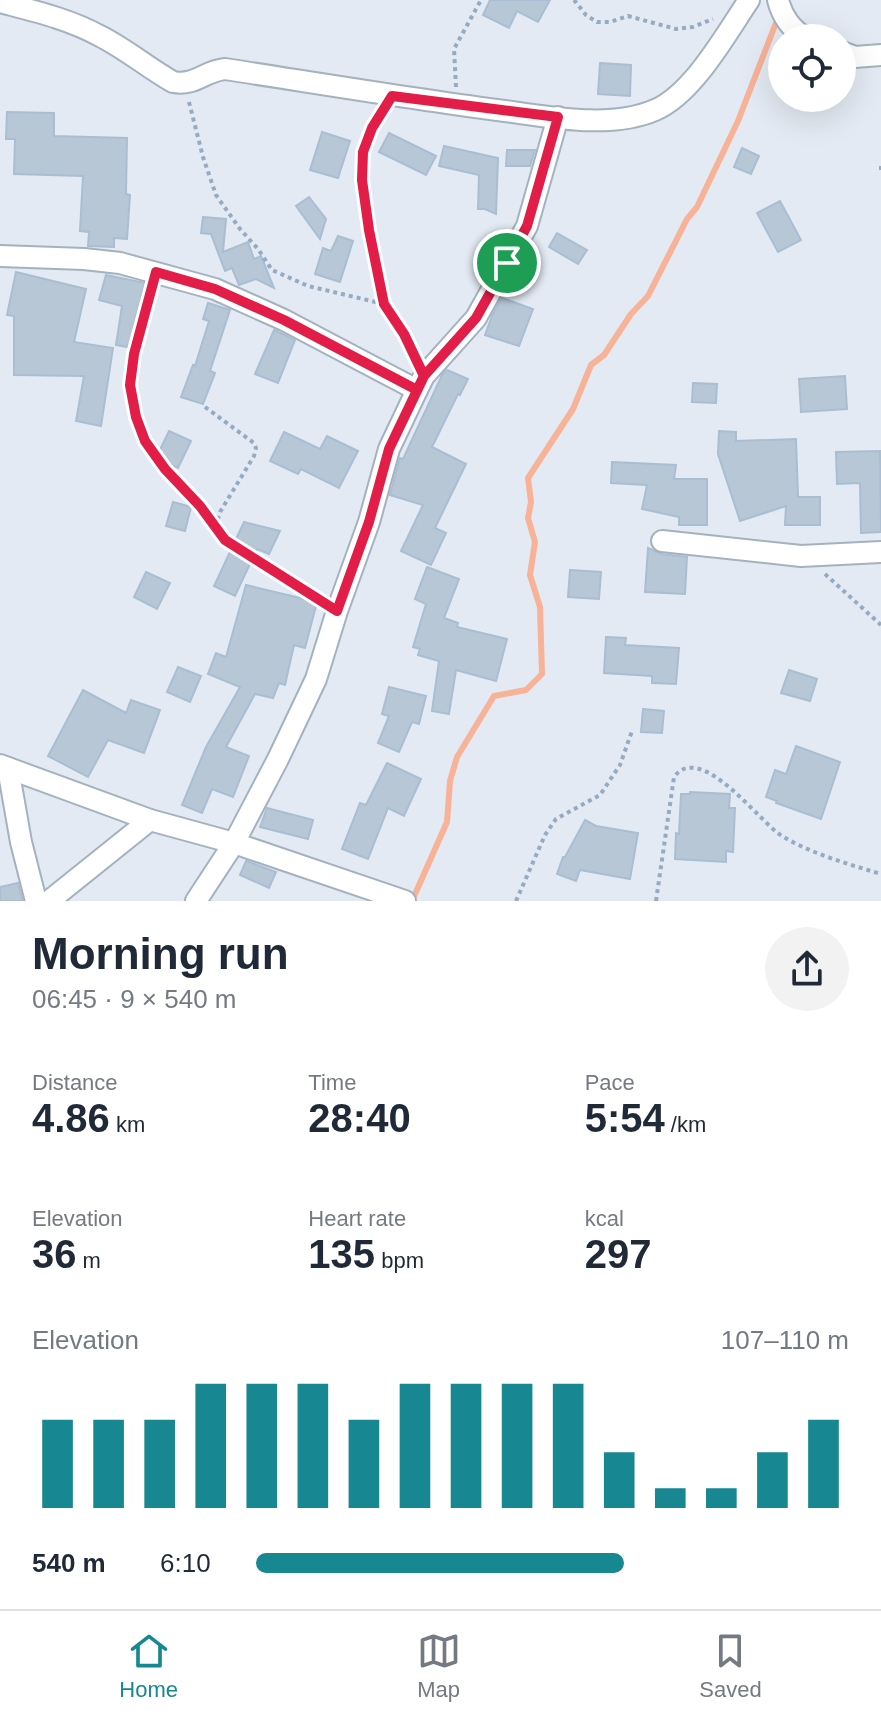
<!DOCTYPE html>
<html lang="en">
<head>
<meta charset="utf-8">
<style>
	:root { --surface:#fff; --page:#f2f2f3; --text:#1f2937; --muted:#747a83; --line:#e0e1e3; --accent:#178891 }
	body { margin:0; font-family:Arial,sans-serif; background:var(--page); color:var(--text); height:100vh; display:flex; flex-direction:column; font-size:30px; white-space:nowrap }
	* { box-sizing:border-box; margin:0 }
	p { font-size:26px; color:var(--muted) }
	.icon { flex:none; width:44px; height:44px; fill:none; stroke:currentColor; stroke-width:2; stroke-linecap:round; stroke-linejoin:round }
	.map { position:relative; height:901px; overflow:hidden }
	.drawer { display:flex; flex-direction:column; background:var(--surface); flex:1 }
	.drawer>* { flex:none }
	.tools { position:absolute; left:768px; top:24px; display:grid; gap:16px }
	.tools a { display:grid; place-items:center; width:88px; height:88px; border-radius:50%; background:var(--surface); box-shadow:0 8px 32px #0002; font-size:40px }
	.pin { position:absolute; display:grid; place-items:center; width:68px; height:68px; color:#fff; margin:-34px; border:4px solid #fff; border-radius:50%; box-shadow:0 2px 8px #0007 }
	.round { display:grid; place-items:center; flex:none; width:84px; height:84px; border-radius:42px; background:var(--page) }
	.head { display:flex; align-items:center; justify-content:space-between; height:136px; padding:0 32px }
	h1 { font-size:44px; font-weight:700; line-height:60px }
	.figures { display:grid; grid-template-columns:repeat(3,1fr); gap:12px; height:136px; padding:8px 32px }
	.figures div { display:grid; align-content:center }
	.figures b { font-size:40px; font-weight:700 }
	.figures small { font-size:22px; font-weight:400 }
	.figures p { font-size:22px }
	.chart { height:224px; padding:16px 32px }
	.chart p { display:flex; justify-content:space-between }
	.chart svg { width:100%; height:144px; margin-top:8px; stroke:var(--accent); stroke-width:6 }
	ul { padding:0 32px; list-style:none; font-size:26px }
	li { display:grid; grid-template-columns:128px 96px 1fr; align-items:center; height:60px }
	li i { height:20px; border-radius:10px; background:var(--accent) }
	.tab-bar { display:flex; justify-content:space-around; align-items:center; height:112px; border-top:2px solid var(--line); background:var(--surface); font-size:22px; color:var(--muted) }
	.tab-bar a { display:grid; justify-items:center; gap:4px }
	.tab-bar .active { color:var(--accent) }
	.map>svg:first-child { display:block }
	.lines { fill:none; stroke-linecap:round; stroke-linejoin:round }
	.stream { stroke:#f8b297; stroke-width:6 }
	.building { fill:#b7c7d6; stroke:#a9bed2; stroke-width:2 }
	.minor-casing { stroke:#a4b2c0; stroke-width:24 }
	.path { stroke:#94abc3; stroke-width:4; stroke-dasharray:4 4; stroke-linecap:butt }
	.minor { stroke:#fff; stroke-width:20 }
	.route-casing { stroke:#fff; stroke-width:16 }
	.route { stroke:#e11d48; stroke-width:10 }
</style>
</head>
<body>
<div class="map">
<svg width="881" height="901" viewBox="0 0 881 901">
	<rect width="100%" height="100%" fill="#e3eaf3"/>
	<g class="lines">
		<!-- stream -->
		<path class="stream" d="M412,901L447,822L450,781L457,757L494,696L526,690L542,674L540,607L530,575L535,542L528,518L531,502L528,478L573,409L591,365L604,355L631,314L648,296L687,219L697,207L738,121L779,15"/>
	</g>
	<!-- building -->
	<g class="building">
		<path d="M490,0H550L538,22L517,11L509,28L483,15Z"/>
		<path d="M600,63L631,65L630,96L598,94Z"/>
		<path d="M7,112L54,113V136L127,138L126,194L130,195L127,239L114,238V247L88,246L89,232L80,231L83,176L14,174L15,139H6Z"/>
		<path d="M322,132L350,141L338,178L310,170Z"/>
		<path d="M389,133L436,156L426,175L379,152Z"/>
		<path d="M444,146L498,158L496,214L485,209H478L479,175L439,166Z"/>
		<path d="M742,148L759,156L751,174L734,167Z"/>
		<path d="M507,150H535L530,166H506Z"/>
		<path d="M309,197L326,219L320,239L296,206Z"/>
		<path d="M780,201L801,240L778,252L757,213Z"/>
		<path d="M203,217L226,219L223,252L248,242L254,259L261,256L274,288L256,279L239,285L232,268L225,271L211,234L201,233Z"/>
		<path d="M557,233L587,250L578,264L549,247Z"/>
		<path d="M338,236L353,241L340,282L315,274L323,248L331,251Z"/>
		<path d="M16,272L86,289L74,342L113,348L101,426L76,421L84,376L14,375V316L7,315Z"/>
		<path d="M106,275L145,283L133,328L135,329L133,345L128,344L127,347L116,345L122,306L99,300Z"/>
		<path d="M502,298L533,309L519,346L485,335L492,316Z"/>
		<path d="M208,303L230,310L210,371L215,373L203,404L181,397L193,365L195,366L209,321L203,319Z"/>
		<path d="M274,330L295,340L278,383L255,374Z"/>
		<path d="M447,370L468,379L460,395L458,394L432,447L466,464L435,528L446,533L431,565L401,551L423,505L390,495L400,458L403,459L442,375Z"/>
		<path d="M845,376L847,409L801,412L799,379Z"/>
		<path d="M693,383L717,384L716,403L692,402Z"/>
		<path d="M169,431L191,441L178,468L156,458Z"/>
		<path d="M719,431L736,432V441L796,439L798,497H820V525H785L786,506L740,521L718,454Z"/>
		<path d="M284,432L320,449L327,436L358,451L339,488L301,469L298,474L270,461Z"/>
		<path d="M880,451L881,532L861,533L860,483L837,484L836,452Z"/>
		<path d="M612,462L676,465L674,479H707V525H679V517L642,509L647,485L611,483Z"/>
		<path d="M173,502L191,507L185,531L166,526Z"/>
		<path d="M244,522L280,531L269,554L257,549L235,596L214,586Z"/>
		<path d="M648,548L661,554L687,557L685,594L645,592Z"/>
		<path d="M427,567L459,579L444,618L458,623L457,627L507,639L496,681L456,670L449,714L432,711L439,661L418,655L420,649L413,647L426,604L415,599Z"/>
		<path d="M570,570L601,572L599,599L568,597Z"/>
		<path d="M146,572L170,583L157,609L134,597Z"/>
		<path d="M246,585L317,602L305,648L294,645L285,685L279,683L273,698L255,694L226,747L249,756L233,797L212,789L202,813L182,805L206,747L240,687L208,674L216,653L226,657Z"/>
		<path d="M606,637L626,638L625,645L679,648L676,684L652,683V676L604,673Z"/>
		<path d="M178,667L201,676L190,702L167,692Z"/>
		<path d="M789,670L817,679L810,701L781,693Z"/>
		<path d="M389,687L426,696L419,724L412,722L399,752L378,743L389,716L382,714Z"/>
		<path d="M83,690L126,713L131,700L160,710L144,753L108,740L88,777L48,756Z"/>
		<path d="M643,709L664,711L662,733L641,732Z"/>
		<path d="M796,746L840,762L821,819L776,803L777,801L766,797L775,770L786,774Z"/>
		<path d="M387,763L421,779L404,816L388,808L368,859L342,849L360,803L366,805Z"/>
		<path d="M690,792L730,794L729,808H735L733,852L726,851V862L675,859L676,833L679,834L681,794H690Z"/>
		<path d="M267,808L313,820L308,839L260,827Z"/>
		<path d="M585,820L596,826L638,833L630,879L580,870L576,881L557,874L563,857H565Z"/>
		<path d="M246,861L276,872L269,888L240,875Z"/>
		<path d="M18,883L23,901H0V887Z"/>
	</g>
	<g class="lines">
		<!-- minor casing -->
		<g class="minor-casing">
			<g id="minor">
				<path d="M778,0C782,16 792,31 807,38"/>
				<path d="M0,2C34,11 69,19 100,36C126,49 148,68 173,82C196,86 204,71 225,69C316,83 406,98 497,110C546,116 609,130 655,110C693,94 726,34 749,0"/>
				<path d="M842,52L855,57L881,55"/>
				<path d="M0,256L84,259L120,263L215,289L284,320L417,390"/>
				<path d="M662,541L801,556L881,552"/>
				<path d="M0,765L150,820L234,843L405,901"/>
				<path d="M8,768L21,842L36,901"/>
				<path d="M49,901L150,820"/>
				<path d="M196,901L234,843L278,759L316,679L337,611L369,522L389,449L417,390L424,376L476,318L527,226L558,117"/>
			</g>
		</g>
		<!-- path -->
		<g class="path">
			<path d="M574,0L586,15L597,22H610L628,16L676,29L693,27L713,19"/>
			<path d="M456,87L454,49L481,0"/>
			<path d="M189,102L203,157L216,195L240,229L258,249L272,270L308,286L384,304"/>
			<path d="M382,112L372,128L363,152L362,180L369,230L384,304L404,334L414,356"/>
			<path d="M881,166V172"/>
			<path d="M151,290C144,317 129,359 130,386C133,446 181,483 216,526"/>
			<path d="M205,407L254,443L256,448L254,456L220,512L216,526L225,540L322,601"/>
			<path d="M825,574L881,625"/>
			<path d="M516,901L545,835L556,819L600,795L620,765L632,731"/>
			<path d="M656,901L674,777C701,740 761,824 782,836C812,854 848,864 881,874"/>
		</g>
		<!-- minor -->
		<use href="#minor" class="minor"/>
	</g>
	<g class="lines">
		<!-- route casing -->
		<g class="route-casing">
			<path id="route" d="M507,263L476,318L424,376L417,390L284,320L215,289L156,272L134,354L130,385L136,417L145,441L165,469L200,506L225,540L337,611L369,522L389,449L424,376L404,334L384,304L369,230L362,180L363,152L372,128L392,96L558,117L527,226L507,263"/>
		</g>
		<!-- route -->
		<use href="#route" class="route"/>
	</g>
</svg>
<div class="tools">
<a><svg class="icon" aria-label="locate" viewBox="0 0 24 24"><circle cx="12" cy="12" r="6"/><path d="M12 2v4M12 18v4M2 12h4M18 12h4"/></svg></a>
</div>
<div class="pin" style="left:507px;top:263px;background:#1e9e55"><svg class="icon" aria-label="arrive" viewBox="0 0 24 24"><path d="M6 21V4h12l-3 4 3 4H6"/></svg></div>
</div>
<section class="drawer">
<div class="head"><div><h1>Morning run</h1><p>06:45 · 9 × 540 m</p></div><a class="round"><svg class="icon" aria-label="share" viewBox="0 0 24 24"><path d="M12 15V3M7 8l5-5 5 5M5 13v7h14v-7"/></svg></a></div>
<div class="figures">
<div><p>Distance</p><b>4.86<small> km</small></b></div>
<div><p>Time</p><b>28:40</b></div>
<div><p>Pace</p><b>5:54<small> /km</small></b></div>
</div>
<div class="figures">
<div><p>Elevation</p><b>36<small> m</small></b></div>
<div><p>Heart rate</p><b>135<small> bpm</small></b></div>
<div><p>kcal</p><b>297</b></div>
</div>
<div class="chart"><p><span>Elevation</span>107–110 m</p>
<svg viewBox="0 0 160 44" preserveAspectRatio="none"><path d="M5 44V17M15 44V17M25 44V17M35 44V6M45 44V6M55 44V6M65 44V17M75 44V6M85 44V6M95 44V6M105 44V6M115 44V27M125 44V38M135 44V38M145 44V27M155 44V17"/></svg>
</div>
<ul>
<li><b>540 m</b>6:10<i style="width:62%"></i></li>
</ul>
</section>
<nav class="tab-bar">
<a class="active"><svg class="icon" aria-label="home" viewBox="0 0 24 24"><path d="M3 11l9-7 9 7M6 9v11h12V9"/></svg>Home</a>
<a><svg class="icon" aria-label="map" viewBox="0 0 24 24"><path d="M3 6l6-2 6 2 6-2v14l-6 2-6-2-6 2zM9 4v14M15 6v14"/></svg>Map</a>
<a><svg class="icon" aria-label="saved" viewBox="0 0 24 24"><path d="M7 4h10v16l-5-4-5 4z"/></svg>Saved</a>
</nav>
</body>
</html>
